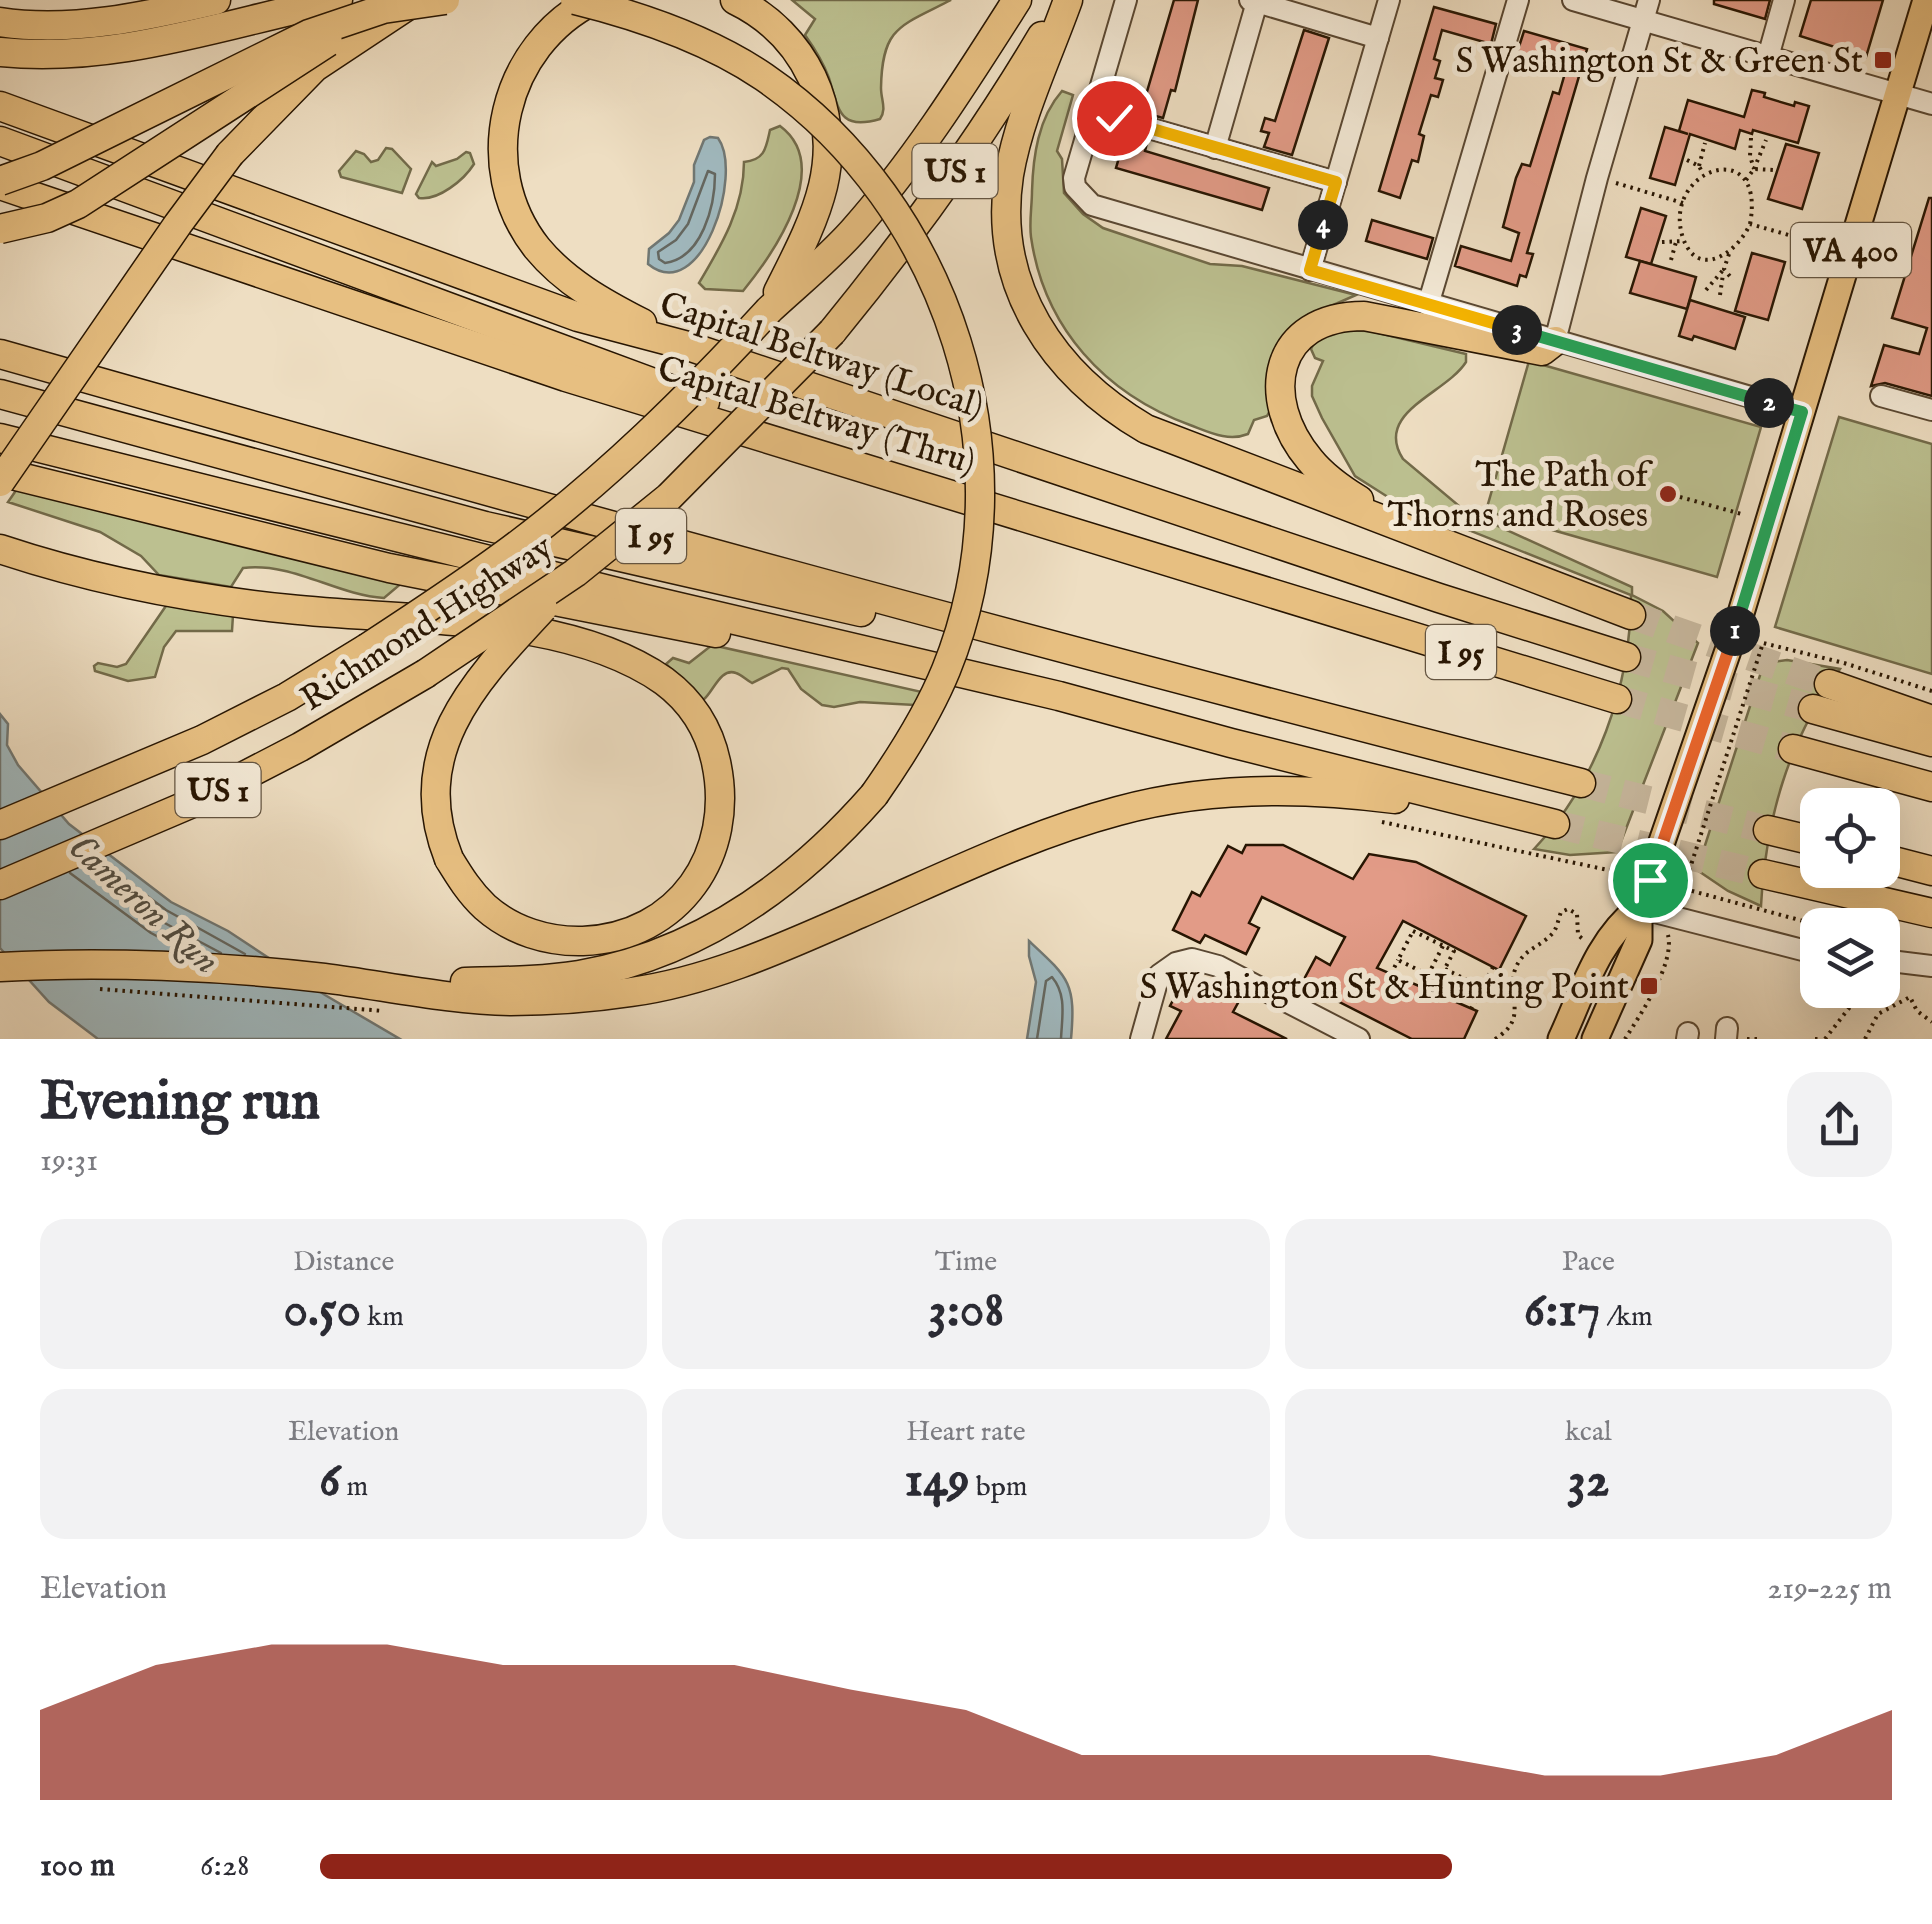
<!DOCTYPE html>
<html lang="en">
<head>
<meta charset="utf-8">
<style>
	:root { --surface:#fff; --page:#f2f2f3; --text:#2b2b33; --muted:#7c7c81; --accent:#8f2418 }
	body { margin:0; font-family:"IM FELL English",serif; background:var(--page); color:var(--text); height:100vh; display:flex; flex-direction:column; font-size:38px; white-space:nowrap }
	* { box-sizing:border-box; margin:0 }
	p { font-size:32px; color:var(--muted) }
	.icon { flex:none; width:55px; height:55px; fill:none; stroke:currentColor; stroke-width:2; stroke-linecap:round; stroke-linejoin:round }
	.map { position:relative; height:1039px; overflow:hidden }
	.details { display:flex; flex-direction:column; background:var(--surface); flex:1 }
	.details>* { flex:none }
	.tools { position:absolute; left:1800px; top:788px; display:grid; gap:20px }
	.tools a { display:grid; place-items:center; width:100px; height:100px; border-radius:20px; background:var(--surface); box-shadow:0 10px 40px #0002; font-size:50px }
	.pin { position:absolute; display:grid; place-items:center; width:85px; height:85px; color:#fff; margin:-42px; border:5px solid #fff; border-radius:50%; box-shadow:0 2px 10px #0007 }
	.km { position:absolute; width:50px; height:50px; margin:-25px; border-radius:50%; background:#222; color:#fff; font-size:28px; line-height:50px; text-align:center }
	.round { display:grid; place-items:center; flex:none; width:105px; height:105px; border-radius:30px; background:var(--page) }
	.summary { display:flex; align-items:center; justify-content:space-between; height:170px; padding:0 40px }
	h1 { font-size:55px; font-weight:700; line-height:75px }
	.stats { display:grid; grid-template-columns:repeat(3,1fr); gap:15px; height:170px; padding:10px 40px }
	.stats div { display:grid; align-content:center; border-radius:25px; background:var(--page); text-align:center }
	.stats b { font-size:50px; font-weight:700 }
	.stats small { font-size:28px; font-weight:400 }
	.stats p { font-size:28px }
	.chart { height:280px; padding:20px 40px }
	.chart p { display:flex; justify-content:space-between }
	.chart svg { width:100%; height:180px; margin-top:10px; fill:var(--accent); opacity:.7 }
	ul { padding:0 40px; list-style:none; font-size:32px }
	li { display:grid; grid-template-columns:160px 120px 1fr; align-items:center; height:75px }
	li i { height:25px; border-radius:12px; background:var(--accent) }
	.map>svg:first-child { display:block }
	.green { fill:#bcc090; stroke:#726a49; stroke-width:2.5 }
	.water { fill:#a0b9bf; stroke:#707773; stroke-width:2.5 }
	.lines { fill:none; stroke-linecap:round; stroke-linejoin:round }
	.shore { stroke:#646760; stroke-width:2.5 }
	.building { fill:#e29b87; stroke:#271502; stroke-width:2.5 }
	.highway-tunnel { stroke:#c6b69c; stroke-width:28; stroke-dasharray:28 14; stroke-linecap:butt }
	.minor-casing { stroke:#594732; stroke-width:24 }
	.major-casing { stroke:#271502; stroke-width:29 }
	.highway-casing { stroke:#271502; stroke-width:31 }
	.path { stroke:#271502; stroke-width:4; stroke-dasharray:2.5 5; stroke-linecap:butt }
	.minor { stroke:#f4ead7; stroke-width:20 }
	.major { stroke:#e7bf81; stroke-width:25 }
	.highway { stroke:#e7bf81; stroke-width:28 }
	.highway-bridge-casing { stroke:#271502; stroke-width:31; stroke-linecap:butt }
	.highway-bridge { stroke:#e7bf81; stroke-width:28 }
	.split-1-casing { stroke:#fff; stroke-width:20 }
	.split-2-casing { stroke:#fff; stroke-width:20 }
	.split-3-casing { stroke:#fff; stroke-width:20 }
	.split-4-casing { stroke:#fff; stroke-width:20 }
	.split-5-casing { stroke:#fff; stroke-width:20 }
	.split-1 { stroke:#f0652b; stroke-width:12 }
	.split-2 { stroke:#22a559; stroke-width:12 }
	.split-3 { stroke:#22a559; stroke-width:12 }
	.split-4 { stroke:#f5b400; stroke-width:12 }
	.split-5 { stroke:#f5b400; stroke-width:12 }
	.poi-dot { fill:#8f2418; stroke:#f4ead7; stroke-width:4 }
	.labels { text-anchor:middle; stroke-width:10; stroke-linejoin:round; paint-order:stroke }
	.shield { fill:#f4ead7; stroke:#645542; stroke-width:2.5 }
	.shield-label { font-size:32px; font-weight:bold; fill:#271502 }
	.poi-label { font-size:35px; fill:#271502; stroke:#f4ead7; text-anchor:end }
	.street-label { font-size:35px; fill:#271502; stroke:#f4ead7 }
	.water-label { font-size:38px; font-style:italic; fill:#514e44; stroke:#f4ead7 }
</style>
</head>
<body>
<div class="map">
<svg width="1932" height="1039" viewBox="0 0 1932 1039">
	<rect width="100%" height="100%" fill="#eedec2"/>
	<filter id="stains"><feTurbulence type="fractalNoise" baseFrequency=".002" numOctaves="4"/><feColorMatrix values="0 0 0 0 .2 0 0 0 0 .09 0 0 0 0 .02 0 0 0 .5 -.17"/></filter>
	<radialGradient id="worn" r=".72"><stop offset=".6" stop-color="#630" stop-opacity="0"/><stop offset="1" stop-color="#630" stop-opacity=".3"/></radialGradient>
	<!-- green -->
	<g class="green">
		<path d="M792,0H951C901,26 882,26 881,88C881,100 887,109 880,119C839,131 839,110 829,78C823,62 815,49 805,35L815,19Z"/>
		<path d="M1062,91L1073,95L1057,151L1062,159L1064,193L1083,214L1103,228L1210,264L1242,266L1356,295L1324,309L1267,416L1254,420L1248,434C1228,442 1209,432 1190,425C1105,394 1044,328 1031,237C1029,222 1032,206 1032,191C1033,157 1038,118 1062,91Z"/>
		<path d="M780,126C834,166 774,253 743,291L705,289L699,283C721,246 744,208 744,162C765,160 766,148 770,130Z"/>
		<path d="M386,148L392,149L411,169L402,193L341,177L339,171L356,151L364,154L371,162L378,160Z"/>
		<path d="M466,152L470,153L474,164C464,180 438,201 419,198L416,194L432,162L436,166L457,159Z"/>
		<path d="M1334,330L1370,331L1466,354V362C1446,394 1373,412 1403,459L1465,511L1632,587V595L1663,611L1698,643L1617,852L1570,855L1534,849C1597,782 1631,686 1631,595L1391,499L1355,476L1322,418L1312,396V386L1323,361L1315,358L1311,349L1317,337Z"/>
		<path d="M1529,361L1761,427L1717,577L1486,511Z"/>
		<path d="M1839,417L1932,444V674L1775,627Z"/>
		<path d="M17,489L403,582L384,598C336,595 293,562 243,568L231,587L159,575L141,556L100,532L8,502Z"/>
		<path d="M168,603L233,615L232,631H176L164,647L155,677L128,681L95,671L94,666L98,663L117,667L126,664Z"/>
		<path d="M712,645L922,692L915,705L860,702L834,707L822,705L801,689L788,669L782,668L752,683C746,680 742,675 736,673C720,667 713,693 703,700L666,664L673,658L689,663Z"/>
		<path d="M1787,660L1840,669C1788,741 1766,818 1761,906L1728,891L1697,870L1764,663Z"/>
	</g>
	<!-- water -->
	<g class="water">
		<path d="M710,137L718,138C744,174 701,307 648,264L649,249L669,233L679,220L694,182V165L704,140Z"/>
		<path d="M0,714L8,724L7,745L18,765L69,824L171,902L228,931L325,995L400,1039H98L49,1002L0,948Z"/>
		<path d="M1029,941C1069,978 1076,983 1071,1039H1027L1036,982L1029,956Z"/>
	</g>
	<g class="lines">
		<!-- shore -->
		<g class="shore">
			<path d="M708,171L715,174C715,206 702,258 665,263L659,259L658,252L676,240L688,224Z"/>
			<path d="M99,860L166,910L245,954"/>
			<path d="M86,866L159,920L221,953"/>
			<path d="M70,873L151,933L185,951"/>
			<path d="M1037,1039L1046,981L1052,977C1067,995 1062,1016 1061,1039"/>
		</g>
	</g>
	<!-- building -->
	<g class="building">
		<path d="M1174,0H1198L1175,91L1171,90L1163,118L1141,112Z"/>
		<path d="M1714,0H1770L1765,19L1714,4Z"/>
		<path d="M1811,0H1883L1866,57L1800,36Z"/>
		<path d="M1434,7L1496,24L1491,44L1442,30L1434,59L1440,61L1435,78L1443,80L1438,97L1431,95L1419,134L1424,136L1418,162L1412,160L1400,198L1379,191Z"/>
		<path d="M1304,30L1329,38L1292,155L1264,147L1269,133L1261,131L1265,118L1275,121Z"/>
		<path d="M1524,31L1587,49L1527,253L1533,254L1526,277L1520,275L1517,286L1455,266L1461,246L1511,261L1519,233L1503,227L1516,178L1522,164L1530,166L1553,92L1559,94L1567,66L1531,56L1529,63L1515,59Z"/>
		<path d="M1752,90L1765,93L1764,97L1794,106L1795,102L1809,106L1798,143L1753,130L1752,134L1740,130L1735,149L1690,134L1675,185L1650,178L1665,127L1688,134L1679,131L1688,100L1744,117Z"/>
		<path d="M1125,137L1147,143L1145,151L1269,188L1262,210L1116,168Z"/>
		<path d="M1786,144L1819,153L1802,209L1768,199Z"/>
		<path d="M1929,198H1932V396L1885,383L1871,386L1884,345L1919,354L1927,328L1892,318Z"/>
		<path d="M1641,208L1666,216L1651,264L1626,257Z"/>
		<path d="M1372,220L1433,238L1427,259L1366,241Z"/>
		<path d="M1752,253L1785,262L1768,320L1735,311Z"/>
		<path d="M1640,261L1696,277L1687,309L1630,293Z"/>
		<path d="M1690,300L1745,317L1735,349L1694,336L1692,340L1679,336Z"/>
		<path d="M1246,845H1283L1353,879L1369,854L1416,862L1526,916L1499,970L1403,921L1377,968L1477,1011L1464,1039H1412L1302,983L1316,957L1330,965L1345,937L1262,897L1249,923L1259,928L1246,954L1205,935L1200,943L1173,930L1192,892L1200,896L1228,846L1242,853Z"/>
		<path d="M1186,976L1239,1001L1233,1012L1287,1039H1166L1181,1011L1170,1006Z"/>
	</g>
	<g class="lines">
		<!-- highway-tunnel -->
		<g class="highway-tunnel">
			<path d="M1631,615L1829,684"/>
			<path d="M1626,657L1813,709"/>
			<path d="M1617,699L1793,749"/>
			<path d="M1581,783L1768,830"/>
			<path d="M1555,824L1763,874"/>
		</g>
		<!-- minor casing -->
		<g class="minor-casing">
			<g id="minor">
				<path d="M1126,0L1074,178L1075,187L1092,205L1802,412"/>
				<path d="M1250,0L1378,38"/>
				<path d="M1573,0L1932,104"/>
				<path d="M1768,57L1784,0"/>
				<path d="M1093,112L1336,182"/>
				<path d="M1215,148L1257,2"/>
				<path d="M1310,270L1389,0"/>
				<path d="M1428,305L1518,0"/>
				<path d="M1555,341L1597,178L1649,0"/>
				<path d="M1881,396L1932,410"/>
				<path d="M1639,908L1818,954"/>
				<path d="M1882,960L1932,966"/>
				<path d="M1141,1039L1159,975L1176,963L1192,959L1218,966L1359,1039"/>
				<path d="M1687,1039L1688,1033"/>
				<path d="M1726,1039L1727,1028"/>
			</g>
		</g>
		<!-- major casing -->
		<g class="major-casing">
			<g id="major">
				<path d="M1561,1039C1583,992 1597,940 1639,908"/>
				<path d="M1595,1039L1639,940V908L1741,613L1926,0"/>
			</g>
		</g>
		<!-- highway casing -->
		<g class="highway-casing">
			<g id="highway">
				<path d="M594,0C503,45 473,167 537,248C565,282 603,303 642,323"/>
				<path d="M735,0C805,34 841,110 823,186C814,223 795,258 778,292"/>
				<path d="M1068,0C1048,56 1019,116 1009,175C992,287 1054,375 1146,429L1631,615"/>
				<path d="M0,22C71,33 147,16 216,0"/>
				<path d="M0,52C116,64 226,23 338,0"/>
				<path d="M0,106L578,317L688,346L1439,598L1626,657"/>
				<path d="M0,141L705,402"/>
				<path d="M230,154L315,67L407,6"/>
				<path d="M0,185L566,377L1617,699"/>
				<path d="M769,310C797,284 828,259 853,231C916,160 966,80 1017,0"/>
				<path d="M832,332C909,238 980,140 1042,36"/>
				<path d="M0,354C525,503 1052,649 1581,783"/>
				<path d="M0,394L485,526L861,612"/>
				<path d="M0,438L641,598L1059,696L1231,743L1555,824"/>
				<path d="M0,472L389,568L716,633"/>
				<path d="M1359,500C1341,489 1323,476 1310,460C1258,398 1273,316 1364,316L1542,351L1555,341"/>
				<path d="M0,549C93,580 191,599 289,609C405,622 566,612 664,681C691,701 709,729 716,762C736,854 679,937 583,941C548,942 512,931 485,907C470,893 460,877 449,859"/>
				<path d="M1829,684L1932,720"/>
				<path d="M1813,709L1932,742"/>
				<path d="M1793,749L1932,787"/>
				<path d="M0,825L202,740L287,697L367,648"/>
				<path d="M1768,830L1818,842"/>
				<path d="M1882,858L1932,871"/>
				<path d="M1763,874L1932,913"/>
				<path d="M0,885L190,804L300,747L425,674"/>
				<path d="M0,967C102,961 222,966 324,978C386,986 449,1000 511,1001C552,1001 591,998 631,992C711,981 786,946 859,914C944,877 1028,835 1118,811C1208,786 1303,787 1395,799"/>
				<path d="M465,982C503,981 541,981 579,975C700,954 796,884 874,795"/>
			</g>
		</g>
		<!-- path -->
		<g class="path">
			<path d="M1751,138L1750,156L1754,169"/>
			<path d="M1687,160L1699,166L1703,174"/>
			<path d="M1699,166L1705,143"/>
			<path d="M1754,169L1766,140"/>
			<path d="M1746,180L1754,169L1773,170"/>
			<path d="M1616,183L1683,203"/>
			<path d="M1750,224C1767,133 1660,169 1683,238C1698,281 1738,252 1750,224L1831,247"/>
			<path d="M1662,242L1684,241"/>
			<path d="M1729,254L1724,269L1733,280"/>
			<path d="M1671,260L1676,242"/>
			<path d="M1706,290L1724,269"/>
			<path d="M1720,295L1723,274"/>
			<path d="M1680,497L1745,515"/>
			<path d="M1382,822L1627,874"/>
			<path d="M1670,885L1818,925"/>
			<path d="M1680,899L1763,643L1844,663L1932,691"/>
			<path d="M1413,931L1454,951L1439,980L1398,960Z"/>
			<path d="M1882,938L1898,941"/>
			<path d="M1445,969L1495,994L1514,995"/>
			<path d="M1391,974L1398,960"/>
			<path d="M1428,975L1445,942"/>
			<path d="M100,989L384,1011"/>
			<path d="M1471,1009L1493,967"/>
			<path d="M1495,1039C1531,1017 1504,996 1516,967C1524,949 1540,947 1552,934C1557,929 1558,920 1561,912L1568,909L1577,914L1578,935L1585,941"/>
			<path d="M1625,1039C1640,1015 1675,964 1668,935"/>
			<path d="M1747,1039H1757"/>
			<path d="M1815,1039H1820"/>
			<path d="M1825,1039L1853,1003L1844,990"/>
			<path d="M1865,1039L1878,1014L1910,997L1917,1011L1932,1022"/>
		</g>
		<!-- minor -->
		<use href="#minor" class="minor"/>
		<!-- major -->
		<use href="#major" class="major"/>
		<!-- highway -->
		<use href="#highway" class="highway"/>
		<!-- highway-bridge casing -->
		<g class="highway-bridge-casing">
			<g id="highway-bridge">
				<path d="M575,0C640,16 708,39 764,77C949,204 1032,459 946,670C928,714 902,755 874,795"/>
				<path d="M0,181L42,166L309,34L383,9L445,0"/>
				<path d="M0,229L47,218L78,204L328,42"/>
				<path d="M0,482L178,224L230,154"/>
				<path d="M367,648C416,616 465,584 512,549C606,479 690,396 769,310"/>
				<path d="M425,674L575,573L669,497L832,332"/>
				<path d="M449,859C406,752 474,682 543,608"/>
			</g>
		</g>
		<!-- highway-bridge -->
		<use href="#highway-bridge" class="highway-bridge"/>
	</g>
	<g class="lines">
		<!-- split-1 casing -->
		<g class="split-1-casing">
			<path id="split-1" d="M1650,880L1735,631"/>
		</g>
		<!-- split-2 casing -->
		<g class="split-2-casing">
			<path id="split-2" d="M1735,631L1802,412L1769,403"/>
		</g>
		<!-- split-3 casing -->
		<g class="split-3-casing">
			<path id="split-3" d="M1517,330L1769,403"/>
		</g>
		<!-- split-4 casing -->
		<g class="split-4-casing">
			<path id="split-4" d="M1323,225L1310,270L1517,330"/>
		</g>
		<!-- split-5 casing -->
		<g class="split-5-casing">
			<path id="split-5" d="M1114,118L1336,182L1323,225"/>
		</g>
		<!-- split-1 -->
		<use href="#split-1" class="split-1"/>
		<!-- split-2 -->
		<use href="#split-2" class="split-2"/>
		<!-- split-3 -->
		<use href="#split-3" class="split-3"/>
		<!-- split-4 -->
		<use href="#split-4" class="split-4"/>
		<!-- split-5 -->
		<use href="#split-5" class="split-5"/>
	</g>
	<!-- markers -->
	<g class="poi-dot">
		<rect x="1873" y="50" width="20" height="20" rx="5"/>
		<circle cx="1668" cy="494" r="10"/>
		<rect x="1639" y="976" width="20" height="20" rx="5"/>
	</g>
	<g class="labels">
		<!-- shield labels -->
		<g class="shield">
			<rect x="912.5" y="144" width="85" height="54" rx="8"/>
			<rect x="1791" y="223" width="120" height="54" rx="8"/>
			<rect x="616" y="509" width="70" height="54" rx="8"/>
			<rect x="1426" y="625" width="70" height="54" rx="8"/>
			<rect x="175.5" y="763" width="85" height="54" rx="8"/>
		</g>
		<g class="shield-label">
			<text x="955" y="182">US 1</text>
			<text x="1851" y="261">VA 400</text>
			<text x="651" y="547">I 95</text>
			<text x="1461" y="663">I 95</text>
			<text x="218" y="801">US 1</text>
		</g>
		<!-- poi labels -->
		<g class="poi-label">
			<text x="1863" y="72">S Washington St &amp; Green St</text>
			<text x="1648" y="486">The Path of<tspan x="1648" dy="40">Thorns and Roses</tspan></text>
			<text x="1629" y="998">S Washington St &amp; Hunting Point</text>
		</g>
		<!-- street labels -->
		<g class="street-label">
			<text transform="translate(822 354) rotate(18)" y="12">Capital Beltway (Local)</text>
			<text transform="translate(817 414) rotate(17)" y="12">Capital Beltway (Thru)</text>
			<text transform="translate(426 622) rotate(-33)" y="12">Richmond Highway</text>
		</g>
		<!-- water labels -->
		<g class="water-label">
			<text transform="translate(145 903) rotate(42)" y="13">Cameron Run</text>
		</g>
	</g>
	<rect width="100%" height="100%" filter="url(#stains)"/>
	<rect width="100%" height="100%" fill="url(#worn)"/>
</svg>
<div class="tools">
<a><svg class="icon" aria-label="locate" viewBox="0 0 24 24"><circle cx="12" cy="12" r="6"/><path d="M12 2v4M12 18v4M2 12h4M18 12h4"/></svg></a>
<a><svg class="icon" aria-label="layers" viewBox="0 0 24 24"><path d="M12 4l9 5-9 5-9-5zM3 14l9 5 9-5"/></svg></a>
</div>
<div class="pin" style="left:1650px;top:880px;background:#1e9e55"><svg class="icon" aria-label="arrive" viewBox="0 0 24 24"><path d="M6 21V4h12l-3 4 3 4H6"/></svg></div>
<div class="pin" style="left:1114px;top:118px;background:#d93025"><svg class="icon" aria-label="check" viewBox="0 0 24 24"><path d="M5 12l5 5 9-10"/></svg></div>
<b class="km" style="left:1735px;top:631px">1</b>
<b class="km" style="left:1769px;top:403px">2</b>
<b class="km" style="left:1517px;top:330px">3</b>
<b class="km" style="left:1323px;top:225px">4</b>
</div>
<section class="details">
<div class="summary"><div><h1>Evening run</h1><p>19:31</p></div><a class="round"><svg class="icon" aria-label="share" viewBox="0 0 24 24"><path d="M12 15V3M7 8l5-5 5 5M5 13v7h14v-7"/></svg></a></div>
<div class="stats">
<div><p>Distance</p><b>0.50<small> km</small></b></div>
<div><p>Time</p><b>3:08</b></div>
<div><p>Pace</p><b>6:17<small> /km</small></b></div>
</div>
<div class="stats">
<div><p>Elevation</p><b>6<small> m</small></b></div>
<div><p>Heart rate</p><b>149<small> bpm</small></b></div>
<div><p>kcal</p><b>32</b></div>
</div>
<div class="chart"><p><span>Elevation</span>219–225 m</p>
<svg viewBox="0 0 160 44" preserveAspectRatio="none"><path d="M0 44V22L10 11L20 6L30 6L40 11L50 11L60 11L70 17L80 22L90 33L100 33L110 33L120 33L130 38L140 38L150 33L160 22V44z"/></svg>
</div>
<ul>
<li><b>100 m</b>6:28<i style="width:72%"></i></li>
</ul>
</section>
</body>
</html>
